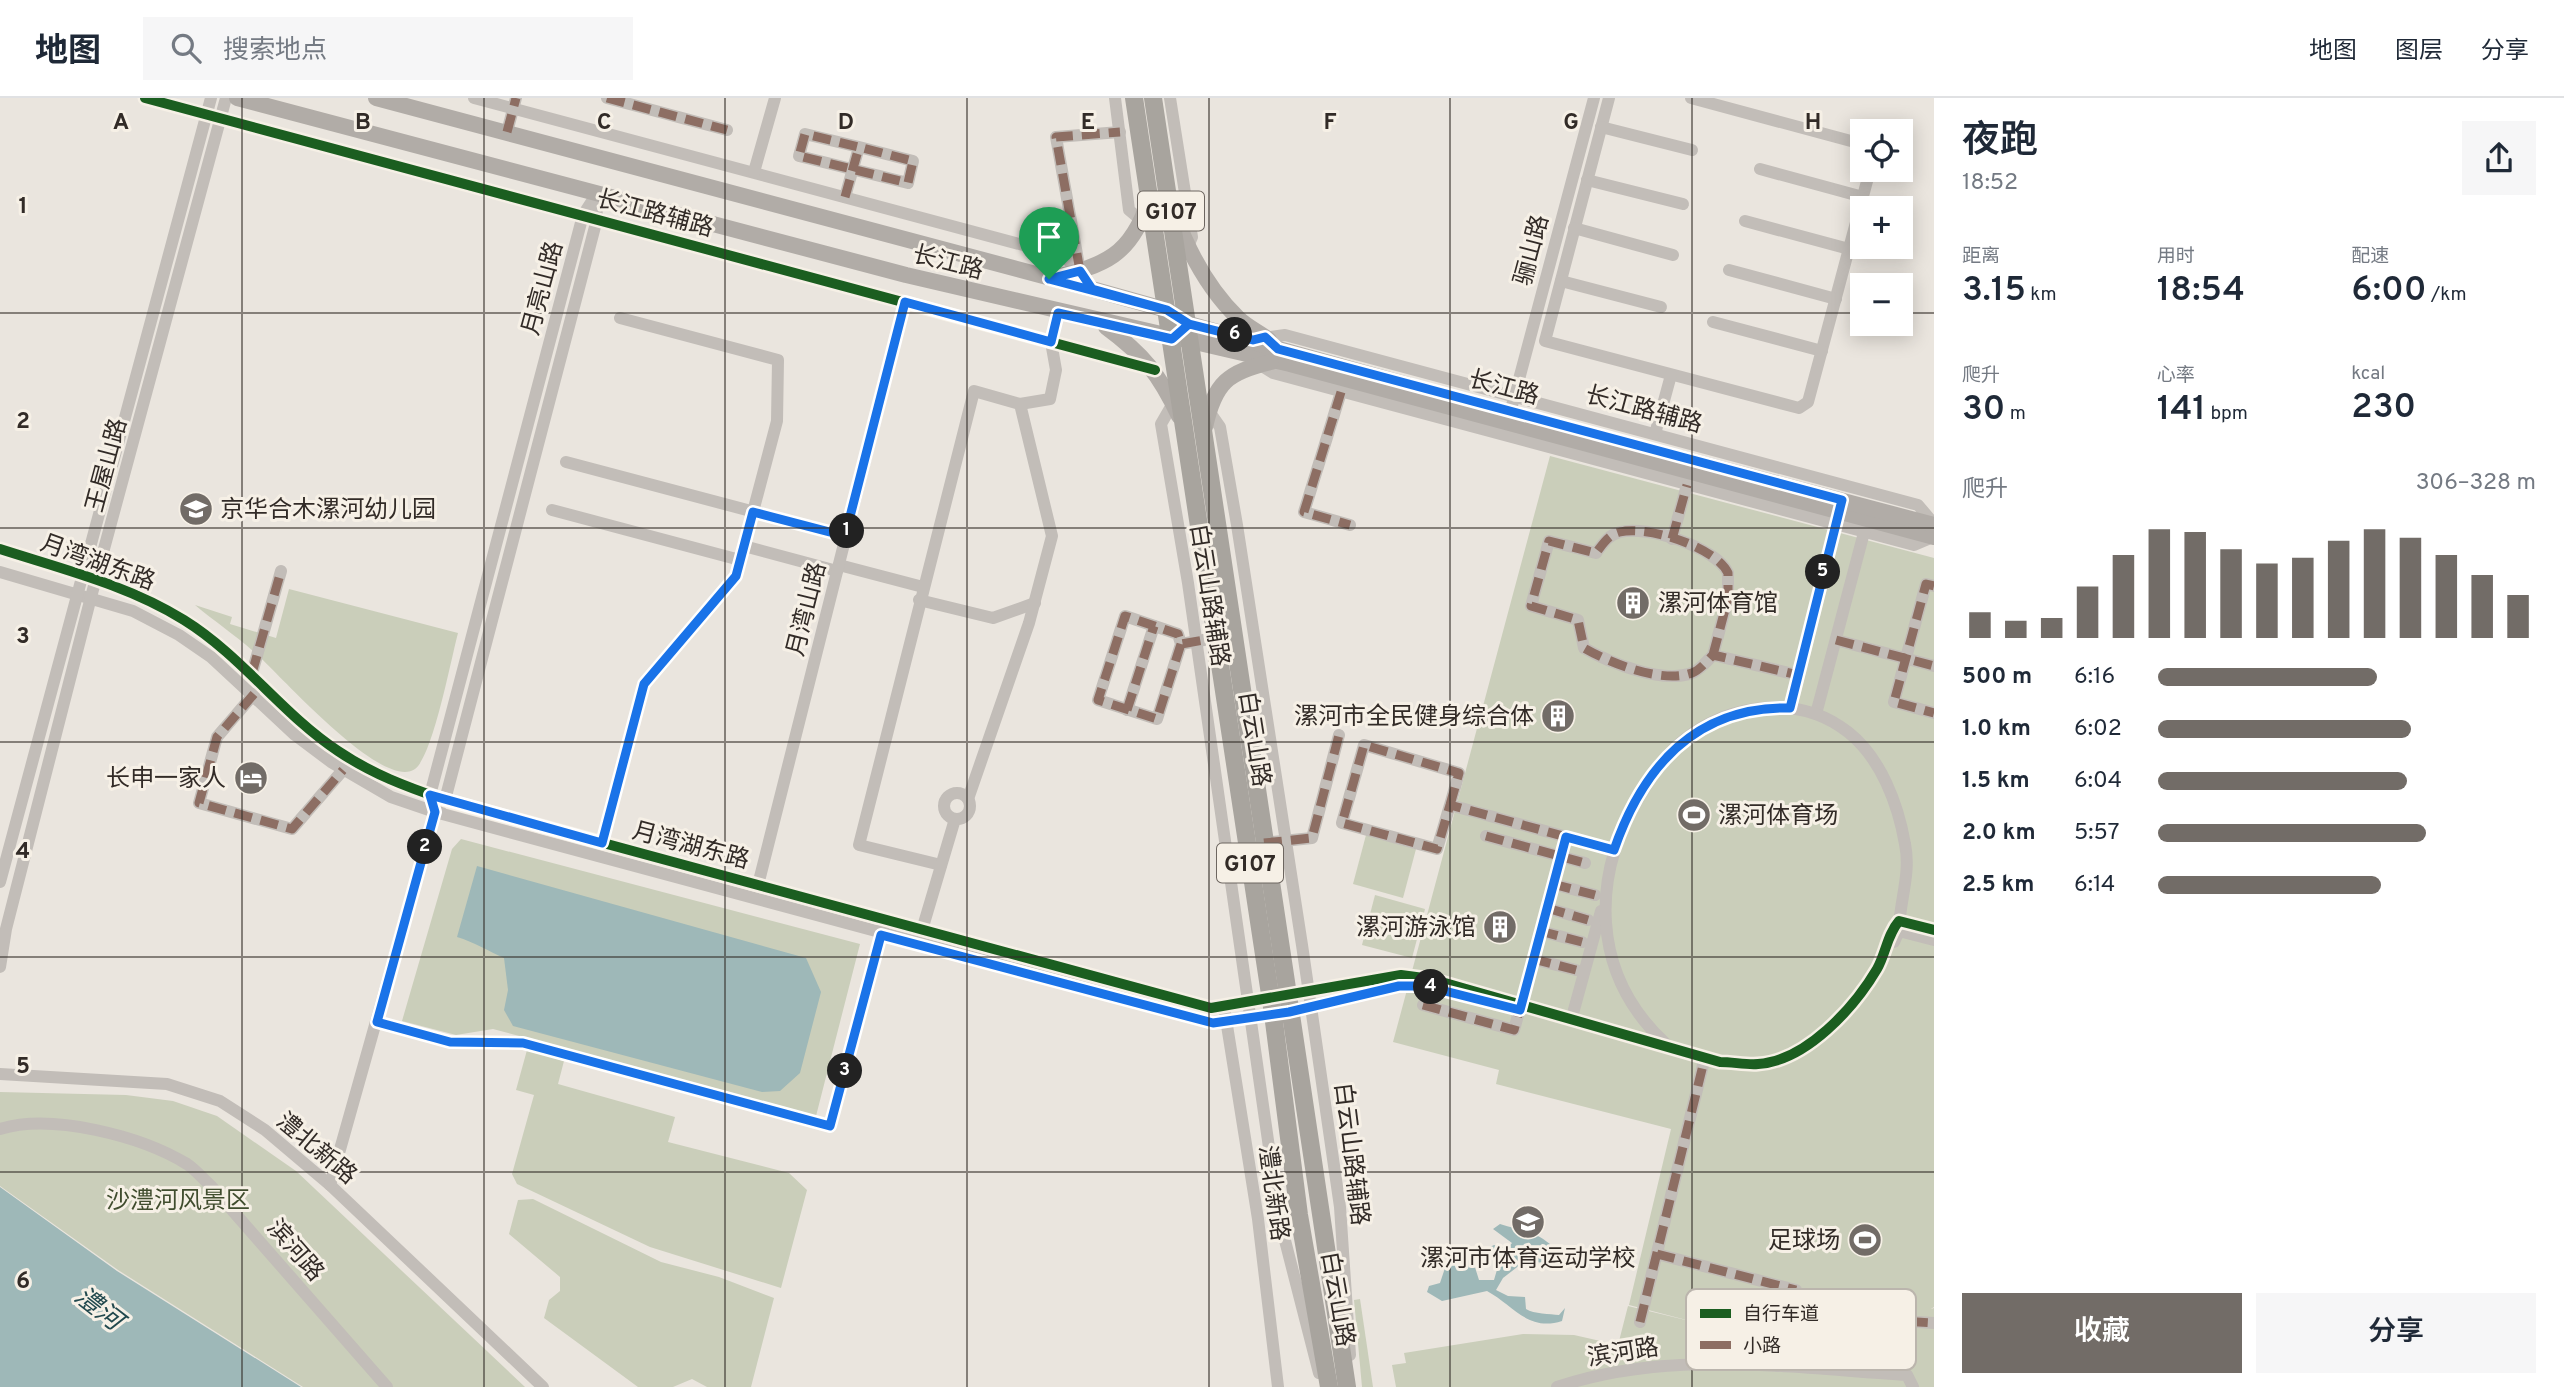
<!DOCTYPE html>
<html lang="zh">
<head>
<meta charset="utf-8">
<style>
	:root { --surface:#fff; --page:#f6f6f7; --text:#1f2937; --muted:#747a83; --line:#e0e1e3; --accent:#726c67 }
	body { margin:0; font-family:Overpass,"Noto Sans SC",sans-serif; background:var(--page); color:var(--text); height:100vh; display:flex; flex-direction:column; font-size:26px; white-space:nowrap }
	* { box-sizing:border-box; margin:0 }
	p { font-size:23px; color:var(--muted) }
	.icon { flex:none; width:38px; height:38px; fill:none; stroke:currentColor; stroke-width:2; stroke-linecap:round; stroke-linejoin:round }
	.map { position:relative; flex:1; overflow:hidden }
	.sheet { display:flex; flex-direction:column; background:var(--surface); width:630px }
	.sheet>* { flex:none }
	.fabs { position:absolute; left:1850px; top:21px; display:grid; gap:14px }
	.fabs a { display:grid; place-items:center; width:63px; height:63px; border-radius:0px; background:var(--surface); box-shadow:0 4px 18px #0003; font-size:35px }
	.pin { position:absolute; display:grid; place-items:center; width:60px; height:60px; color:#fff; margin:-72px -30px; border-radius:50% 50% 50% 0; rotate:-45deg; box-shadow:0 0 7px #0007 }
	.pin .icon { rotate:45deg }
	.km { position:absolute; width:35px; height:35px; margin:-18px; border-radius:50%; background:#222; color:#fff; font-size:19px; line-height:35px; text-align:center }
	.round { display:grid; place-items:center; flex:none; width:74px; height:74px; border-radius:0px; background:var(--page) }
	.summary { display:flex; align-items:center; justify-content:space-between; height:119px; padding:0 28px }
	h1 { font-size:38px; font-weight:600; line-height:52px }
	.stats { display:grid; grid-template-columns:repeat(3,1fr); gap:10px; height:119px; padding:7px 28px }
	.stats div { display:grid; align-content:center }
	.stats b { font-size:35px; font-weight:600 }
	.stats small { font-size:19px; font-weight:400 }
	.stats p { font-size:19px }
	.chart { height:196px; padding:14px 28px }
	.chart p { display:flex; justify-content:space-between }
	.chart svg { width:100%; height:126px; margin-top:7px; stroke:var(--accent); stroke-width:6 }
	.primary-button { display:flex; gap:14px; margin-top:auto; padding:14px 28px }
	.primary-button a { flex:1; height:80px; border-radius:0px; background:var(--accent); color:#fff; font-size:28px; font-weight:600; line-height:80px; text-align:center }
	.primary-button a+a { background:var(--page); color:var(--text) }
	ul { padding:0 28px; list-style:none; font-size:23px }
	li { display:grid; grid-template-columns:112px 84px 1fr; align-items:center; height:52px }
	li i { height:18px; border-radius:9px; background:var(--accent) }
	header { display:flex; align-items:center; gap:42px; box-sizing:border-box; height:98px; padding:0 35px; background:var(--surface); border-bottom:2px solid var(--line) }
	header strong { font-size:33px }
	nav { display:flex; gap:38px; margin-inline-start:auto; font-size:24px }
	.search { width:490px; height:63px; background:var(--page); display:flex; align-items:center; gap:18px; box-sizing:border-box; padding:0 24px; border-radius:0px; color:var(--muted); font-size:26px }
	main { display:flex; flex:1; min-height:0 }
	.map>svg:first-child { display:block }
	.green { fill:#caceba }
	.water { fill:#9eb8b8 }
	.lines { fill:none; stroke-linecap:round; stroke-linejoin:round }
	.minor { stroke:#c2bdb8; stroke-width:12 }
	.major { stroke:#b1aca7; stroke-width:16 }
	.highway { stroke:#a8a49e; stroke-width:18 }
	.quiet { stroke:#8d6e63; stroke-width:9; stroke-dasharray:18 9; stroke-linecap:butt }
	.cycleway-casing { stroke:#f6f0e6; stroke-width:15 }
	.cycleway { stroke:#1b5e20; stroke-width:10 }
	.route-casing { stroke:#fff; stroke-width:14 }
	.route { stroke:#1a73e8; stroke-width:9 }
	.grid { fill:none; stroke:#322b27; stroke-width:2; stroke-opacity:0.55 }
	.labels { text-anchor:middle; stroke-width:6; stroke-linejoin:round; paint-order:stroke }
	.shield { fill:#f6f0e6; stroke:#6d6660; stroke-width:2 }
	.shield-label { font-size:23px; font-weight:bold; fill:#322b27 }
	.street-label { font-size:24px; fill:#322b27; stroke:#f6f0e6 }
	.poi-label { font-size:24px; fill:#322b27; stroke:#f6f0e6; text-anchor:end }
	.park-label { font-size:24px; fill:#404d2e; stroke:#f6f0e6 }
	.water-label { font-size:26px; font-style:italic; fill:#22494e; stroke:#f6f0e6 }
	.key { fill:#f6f0e6; stroke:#bbb5ad; stroke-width:2 }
	.key-label { font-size:19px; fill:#322b27 }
	.grid-label { font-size:23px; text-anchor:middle; font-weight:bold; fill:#322b27; stroke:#f6f0e6; stroke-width:6; stroke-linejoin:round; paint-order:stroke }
</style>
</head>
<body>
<header>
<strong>地图</strong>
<div class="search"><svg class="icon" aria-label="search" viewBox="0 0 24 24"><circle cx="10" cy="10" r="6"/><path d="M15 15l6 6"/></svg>搜索地点</div>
<nav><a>地图</a><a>图层</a><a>分享</a></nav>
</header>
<main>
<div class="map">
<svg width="1934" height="1289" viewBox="0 0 1934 1289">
	<rect width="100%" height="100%" fill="#eae5de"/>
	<!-- green -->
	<g class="green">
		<path d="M1550,358L1934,460V1209L1931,1211L1934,1210V1289H1396L1392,1267L1406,1265L1404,1255L1523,1236L1574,1237L1618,1247L1628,1208L1698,1225L1629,1207L1671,1031L1496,986L1499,972L1393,944Z"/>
		<path d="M289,491L458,535C451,561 433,658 415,671C382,694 278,574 253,553C235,537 214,523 195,507L232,519L230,526L276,540Z"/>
		<path d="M1366,737L1416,751L1403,800L1353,786Z"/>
		<path d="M461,741L860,846L816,1018L493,931L456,937L402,923L452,751Z"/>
		<path d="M1375,797L1425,811L1412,860L1362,847Z"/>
		<path d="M527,952L564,963L558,986L675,1019L668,1044L789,1075L807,1092L781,1190L650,1149L517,1086L512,1076L534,997L516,992Z"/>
		<path d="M0,994L126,997L173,1003L217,1018L296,1073L525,1289H303L118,1172L0,1088Z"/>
		<path d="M533,1101L661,1164L719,1179L774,1200L751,1289H707L692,1281L673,1289H638L544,1220L549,1202L560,1193V1179L509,1136L518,1102Z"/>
		<path d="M1360,1201L1373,1289H1362L1354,1202Z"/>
	</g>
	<!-- water -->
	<g class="water">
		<path d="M477,768L806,860L821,894L800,975L780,993L762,994L513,928L504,912L508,892L504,860C488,853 474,844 457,839Z"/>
		<path d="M0,1089L117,1173L301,1289H0Z"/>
		<path d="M1500,1126C1521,1133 1533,1132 1550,1146L1546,1165L1525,1163L1503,1180L1496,1192L1508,1198L1525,1199L1526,1211C1534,1216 1550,1216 1559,1217L1565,1210L1562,1223C1528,1234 1513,1207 1487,1193L1442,1203L1427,1194L1429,1188L1440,1185L1446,1167L1456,1160L1473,1163L1479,1182H1494L1501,1158L1490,1149L1494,1147L1507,1151L1512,1145L1493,1131Z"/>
	</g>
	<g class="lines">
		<!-- minor -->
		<g class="minor">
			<path d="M145,0L1152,271"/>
			<path d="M474,0L1064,158L1084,179"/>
			<path d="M607,0L727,32"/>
			<path d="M1115,0L1129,112L1147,127"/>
			<path d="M1170,0L1192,139L1187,151"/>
			<path d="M1609,0L1545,243L1799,310L1808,304L1870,72"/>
			<path d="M1691,0L1862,46"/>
			<path d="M1601,29L1692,52"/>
			<path d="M507,34L516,0"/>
			<path d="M1760,71L1863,99"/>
			<path d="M754,74L775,0"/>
			<path d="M1587,82L1683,106"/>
			<path d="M845,99L859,49L805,36L799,58L908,85L913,63L859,49"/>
			<path d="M1745,123L1849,151"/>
			<path d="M1574,130L1673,157"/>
			<path d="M1729,172L1836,201"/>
			<path d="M1080,173L1056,39L1120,34"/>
			<path d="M1561,183L1661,209"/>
			<path d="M1713,224L1822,253"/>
			<path d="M1262,240L1285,237L1918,407L1934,426"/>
			<path d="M1257,265L1273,275L1914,447L1933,439"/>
			<path d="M1341,294L1304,414L1350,427"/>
			<path d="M1176,300L1161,326L1188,485L1279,1119L1319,1275"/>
			<path d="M1020,306L1050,301L1056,272L1051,244L1058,214"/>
			<path d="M1206,309L1220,329L1237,427L1302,847L1340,1109L1350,1257"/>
			<path d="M1510,315L1594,0"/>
			<path d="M1655,336L1671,277"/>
			<path d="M566,364L845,438"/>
			<path d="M552,412L740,462"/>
			<path d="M1672,441L1687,387"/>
			<path d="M744,448L837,473"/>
			<path d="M0,451C62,471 128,487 184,522C242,558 282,616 338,653C372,676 407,689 445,702L1211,910L1401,877L1431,881L1720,964C1733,964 1746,967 1758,966C1806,963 1854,910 1877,871C1886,855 1887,837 1899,823L1934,832"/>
			<path d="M839,467L923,489"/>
			<path d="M0,474L133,513L179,537L211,559L295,637L331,664L391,699L435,714L1213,924L1289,913L1399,888L1430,889"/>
			<path d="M1934,488L1926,486L1894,604L1934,615"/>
			<path d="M919,502L993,520L1035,505"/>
			<path d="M1836,542L1934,568"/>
			<path d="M1181,546L1157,621L1098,602L1125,518L1178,536L1181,546L1215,540"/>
			<path d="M1713,557L1728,500V475C1716,449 1647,427 1620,434C1608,437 1603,446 1596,455L1549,443L1531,508L1578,522L1584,550C1610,565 1662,586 1692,575C1700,572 1707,563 1713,557L1798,577"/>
			<path d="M252,575L281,473"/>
			<path d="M254,596L217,639L199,705L292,731L343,672"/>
			<path d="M1790,610L1837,419"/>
			<path d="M1127,612L1154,528"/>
			<path d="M1816,616L1866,427"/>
			<circle cx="957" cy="708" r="13"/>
			<path d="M432,703L430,697L583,117L596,97"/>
			<path d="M1450,707L1459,675L1364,647L1342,725L1437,751L1450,707L1614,752"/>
			<path d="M1486,738L1585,765"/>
			<path d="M602,745L644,586L736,478L777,323L778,262L620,220"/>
			<path d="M1264,745L1312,740L1339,637"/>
			<path d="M941,767L859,747L974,293L1020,306L1052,438L1029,525L968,701"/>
			<path d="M0,784L211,0"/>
			<path d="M1553,786L1595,797"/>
			<path d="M758,787L905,204"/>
			<path d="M1547,810L1588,822"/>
			<path d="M922,832L955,721"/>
			<path d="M1540,833L1582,844"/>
			<path d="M1894,844L1899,833L1934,842"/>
			<path d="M1533,861L1576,872"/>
			<path d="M0,869L6,831L91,499L226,0"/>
			<path d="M1423,907L1514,932L1566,739"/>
			<path d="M1225,915L1258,1121L1278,1289"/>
			<path d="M1572,919L1601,813"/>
			<path d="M377,924L450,944L523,945L830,1028L883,829"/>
			<path d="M1666,946C1590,876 1590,777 1642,694C1654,675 1667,654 1685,641C1731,605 1800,596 1848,634C1881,660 1898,706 1905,746C1911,775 1900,802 1899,830"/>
			<path d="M0,976L167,986L220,1003L265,1032L330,1087L543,1289"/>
			<path d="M0,1031C52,1015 141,1038 187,1066C196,1072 203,1081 211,1088L387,1289"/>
			<path d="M330,1087L435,714L445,702L597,121L596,97"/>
			<path d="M1657,1156L1796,1192"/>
			<path d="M1802,1217L1934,1225"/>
			<path d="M1640,1224L1705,959"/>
			<path d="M1857,1254L1866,1248L1867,1220"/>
			<path d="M1557,1289C1669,1251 1792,1270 1907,1277L1913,1289"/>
		</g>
		<!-- major -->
		<g class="major">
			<path d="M237,0L906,177L1290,266L1934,439"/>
			<path d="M376,0L1092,191L1167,212L1189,226L1408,287"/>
			<path d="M1175,117C1189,155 1208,191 1238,220C1247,229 1259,234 1269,242"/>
			<path d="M1052,180C1105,167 1131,158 1149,102"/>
			<path d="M1106,229C1144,257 1159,276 1179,318"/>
			<path d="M1205,329C1215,284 1228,274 1271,264"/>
			<path d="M1680,360L1934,427"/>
		</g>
		<!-- highway -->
		<g class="highway">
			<path d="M1134,0L1273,916L1299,1117L1329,1289"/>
			<path d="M1153,0L1347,1289"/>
		</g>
		<!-- quiet -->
		<g class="quiet">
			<path d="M607,0L727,32"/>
			<path d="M507,34L516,0"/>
			<path d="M845,99L859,49L805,36L799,58L908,85L913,63L859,49"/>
			<path d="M1080,173L1056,39L1120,34"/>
			<path d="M1341,294L1304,414L1350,427"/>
			<path d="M1672,441L1687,387"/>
			<path d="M1934,488L1926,486L1894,604L1934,615"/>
			<path d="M1836,542L1934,568"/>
			<path d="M1181,546L1157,621L1098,602L1125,518L1178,536L1181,546L1215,540"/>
			<path d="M1713,557L1728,500V475C1716,449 1647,427 1620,434C1608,437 1603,446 1596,455L1549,443L1531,508L1578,522L1584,550C1610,565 1662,586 1692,575C1700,572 1707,563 1713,557L1798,577"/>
			<path d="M252,575L281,473"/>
			<path d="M254,596L217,639L199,705L292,731L343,672"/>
			<path d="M1127,612L1154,528"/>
			<path d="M1450,707L1459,675L1364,647L1342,725L1437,751L1450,707L1614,752"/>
			<path d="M1486,738L1585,765"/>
			<path d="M1264,745L1312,740L1339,637"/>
			<path d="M1553,786L1595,797"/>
			<path d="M1547,810L1588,822"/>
			<path d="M1540,833L1582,844"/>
			<path d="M1533,861L1576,872"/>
			<path d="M1423,907L1514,932L1566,739"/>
			<path d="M377,924L450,944L523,945L830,1028L885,822"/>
			<path d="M1657,1156L1796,1192"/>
			<path d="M1802,1217L1934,1225"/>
			<path d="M1640,1224L1705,959"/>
			<path d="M1857,1254L1866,1248L1867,1220"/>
		</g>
		<!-- cycleway casing -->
		<g class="cycleway-casing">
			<g id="cycleway">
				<path d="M145,0L1155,272"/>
				<path d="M0,451C62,471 128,487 184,522C242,558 282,616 338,653C372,676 407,689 445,702L1211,910L1401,877L1431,881L1720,964C1733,964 1746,967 1758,966C1806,963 1854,910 1877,871C1886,855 1887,837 1899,823L1934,832"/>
			</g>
		</g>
		<!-- cycleway -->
		<use href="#cycleway" class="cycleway"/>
	</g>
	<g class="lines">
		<!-- route casing -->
		<g class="route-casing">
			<path id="route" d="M1049,181L1167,212L1189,226L1172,241L1058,215L1051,244L905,204L845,438L753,414L736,478L644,586L602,745L430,697L435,714L377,924L450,944L523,945L830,1028L881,837L1213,925L1289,914L1399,888H1425L1520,912L1566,739L1614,752C1643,668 1697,608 1790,610L1842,402L1278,251L1265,239L1253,242L1189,226L1167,212L1092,191L1080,173L1049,181"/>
		</g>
		<!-- route -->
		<use href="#route" class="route"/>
	</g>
	<!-- grid -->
	<path class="grid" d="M242,0V1289M484,0V1289M725,0V1289M967,0V1289M1209,0V1289M1450,0V1289M1692,0V1289M0,215H1862M1900,215H1934M0,430H1934M0,644H1934M0,859H1934M0,1074H1934"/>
	<!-- icons -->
	<defs>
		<g id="school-disc" transform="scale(1.75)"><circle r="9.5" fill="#726c67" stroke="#f6f0e6"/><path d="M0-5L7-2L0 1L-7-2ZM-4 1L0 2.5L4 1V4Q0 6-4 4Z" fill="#fff"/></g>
		<g id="building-disc" transform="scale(1.75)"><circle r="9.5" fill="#726c67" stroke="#f6f0e6"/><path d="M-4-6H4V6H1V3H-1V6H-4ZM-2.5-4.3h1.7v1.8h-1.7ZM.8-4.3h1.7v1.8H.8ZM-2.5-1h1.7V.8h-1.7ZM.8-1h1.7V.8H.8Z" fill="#fff"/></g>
		<g id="hotel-disc" transform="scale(1.75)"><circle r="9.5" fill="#726c67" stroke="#f6f0e6"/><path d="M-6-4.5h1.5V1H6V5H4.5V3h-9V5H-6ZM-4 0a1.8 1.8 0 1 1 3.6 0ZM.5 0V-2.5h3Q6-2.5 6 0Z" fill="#fff"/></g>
		<g id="stadium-disc" transform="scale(1.75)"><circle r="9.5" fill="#726c67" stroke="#f6f0e6"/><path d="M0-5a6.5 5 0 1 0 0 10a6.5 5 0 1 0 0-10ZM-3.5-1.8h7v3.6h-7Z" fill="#fff"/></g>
	</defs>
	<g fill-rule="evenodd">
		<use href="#school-disc" x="196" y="411"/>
		<use href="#building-disc" x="1633" y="505"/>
		<use href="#building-disc" x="1558" y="618"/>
		<use href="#hotel-disc" x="251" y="680"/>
		<use href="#stadium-disc" x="1694" y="717"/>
		<use href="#building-disc" x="1500" y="829"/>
		<use href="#school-disc" x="1528" y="1124"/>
		<use href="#stadium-disc" x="1865" y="1142"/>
	</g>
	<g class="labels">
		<!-- shield labels -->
		<g class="shield">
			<rect x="1138" y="93.5" width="66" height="39" rx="5"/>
			<rect x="1217" y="745.5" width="66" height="39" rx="5"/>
		</g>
		<g class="shield-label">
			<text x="1171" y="121">G107</text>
			<text x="1250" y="773">G107</text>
		</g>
		<!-- street labels -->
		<g class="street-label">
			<text transform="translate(655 115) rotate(15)" y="8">长江路辅路</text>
			<text transform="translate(1531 152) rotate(-75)" y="8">骊山路</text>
			<text transform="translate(948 164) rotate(14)" y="8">长江路</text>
			<text transform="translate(542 190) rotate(-75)" y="8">月亮山路</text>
			<text transform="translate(1504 289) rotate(15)" y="8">长江路</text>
			<text transform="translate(1644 311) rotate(15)" y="8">长江路辅路</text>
			<text transform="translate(106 367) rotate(-75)" y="8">王屋山路</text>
			<text transform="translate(98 464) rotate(20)" y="8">月湾湖东路</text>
			<text transform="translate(1210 497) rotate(81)" y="8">白云山路辅路</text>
			<text transform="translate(806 511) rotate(-76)" y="8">月湾山路</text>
			<text transform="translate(1255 641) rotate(81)" y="8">白云山路</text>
			<text transform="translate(691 747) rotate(15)" y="8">月湾湖东路</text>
			<text transform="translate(317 1050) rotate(40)" y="8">澧北新路</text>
			<text transform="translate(1352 1056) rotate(83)" y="8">白云山路辅路</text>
			<text transform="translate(1274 1095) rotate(82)" y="8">澧北新路</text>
			<text transform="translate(296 1152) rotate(49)" y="8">滨河路</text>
			<text transform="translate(1338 1201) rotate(80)" y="8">白云山路</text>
			<text transform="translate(1623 1254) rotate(-9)" y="8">滨河路</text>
		</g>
		<!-- poi labels -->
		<g class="poi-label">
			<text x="220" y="419" text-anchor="start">京华合木漯河幼儿园</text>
			<text x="1658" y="513" text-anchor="start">漯河体育馆</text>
			<text x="1534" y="626">漯河市全民健身综合体</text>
			<text x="226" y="688">长申一家人</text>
			<text x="1718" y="725" text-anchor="start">漯河体育场</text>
			<text x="1476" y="837">漯河游泳馆</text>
			<text x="1840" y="1150">足球场</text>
			<text x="1528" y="1168" text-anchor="middle">漯河市体育运动学校</text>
		</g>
		<!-- park labels -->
		<g class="park-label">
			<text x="178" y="1110">沙澧河风景区</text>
		</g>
		<!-- water labels -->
		<g class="water-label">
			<text transform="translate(99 1210) rotate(38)" y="9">澧河</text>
		</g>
	</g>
	<!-- legend -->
	<rect x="1686" y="1191" width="230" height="81" rx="10" class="key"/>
	<rect x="1700" y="1211" width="31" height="9" fill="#1b5e20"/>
	<rect x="1700" y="1243" width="31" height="8" fill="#8d6e63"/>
	<g class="key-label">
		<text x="1743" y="1222">自行车道</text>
		<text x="1743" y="1254">小路</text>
	</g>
	<g class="grid-label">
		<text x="121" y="31">A</text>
		<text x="363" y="31">B</text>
		<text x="604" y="31">C</text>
		<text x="846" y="31">D</text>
		<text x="1088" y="31">E</text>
		<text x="1330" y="31">F</text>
		<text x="1571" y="31">G</text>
		<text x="1813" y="31">H</text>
		<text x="23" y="115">1</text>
		<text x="23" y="330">2</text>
		<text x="23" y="545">3</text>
		<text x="23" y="760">4</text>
		<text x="23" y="975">5</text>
		<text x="23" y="1190">6</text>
	</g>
</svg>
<div class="fabs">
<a><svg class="icon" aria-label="locate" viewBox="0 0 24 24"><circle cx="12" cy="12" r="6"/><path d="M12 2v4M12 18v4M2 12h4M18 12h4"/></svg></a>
<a>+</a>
<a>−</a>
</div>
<div class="pin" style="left:1049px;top:181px;background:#1e9e55"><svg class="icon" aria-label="arrive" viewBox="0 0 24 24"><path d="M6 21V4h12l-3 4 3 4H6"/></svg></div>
<b class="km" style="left:847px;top:433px">1</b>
<b class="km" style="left:425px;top:749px">2</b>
<b class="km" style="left:845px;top:973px">3</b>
<b class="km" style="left:1431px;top:889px">4</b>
<b class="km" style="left:1823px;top:474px">5</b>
<b class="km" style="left:1235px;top:237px">6</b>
</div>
<section class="sheet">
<div class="summary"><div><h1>夜跑</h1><p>18:52</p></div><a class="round"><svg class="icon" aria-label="share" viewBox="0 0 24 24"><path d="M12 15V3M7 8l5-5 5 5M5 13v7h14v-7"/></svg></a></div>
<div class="stats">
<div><p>距离</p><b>3.15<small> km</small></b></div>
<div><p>用时</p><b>18:54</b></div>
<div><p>配速</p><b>6:00<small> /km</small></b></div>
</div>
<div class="stats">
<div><p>爬升</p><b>30<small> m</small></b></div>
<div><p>心率</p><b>141<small> bpm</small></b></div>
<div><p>kcal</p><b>230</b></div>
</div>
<div class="chart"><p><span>爬升</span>306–328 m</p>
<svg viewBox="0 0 160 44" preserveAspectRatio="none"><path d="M5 44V35M15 44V38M25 44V37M35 44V26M45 44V15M55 44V6M65 44V7M75 44V13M85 44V18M95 44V16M105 44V10M115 44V6M125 44V9M135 44V15M145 44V22M155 44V29"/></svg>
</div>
<ul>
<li><b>500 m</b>6:16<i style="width:58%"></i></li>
<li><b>1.0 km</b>6:02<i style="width:67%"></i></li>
<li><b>1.5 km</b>6:04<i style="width:66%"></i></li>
<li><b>2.0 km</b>5:57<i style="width:71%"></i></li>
<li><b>2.5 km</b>6:14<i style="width:59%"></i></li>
</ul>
<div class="primary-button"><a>收藏</a><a>分享</a></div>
</section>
</main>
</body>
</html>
